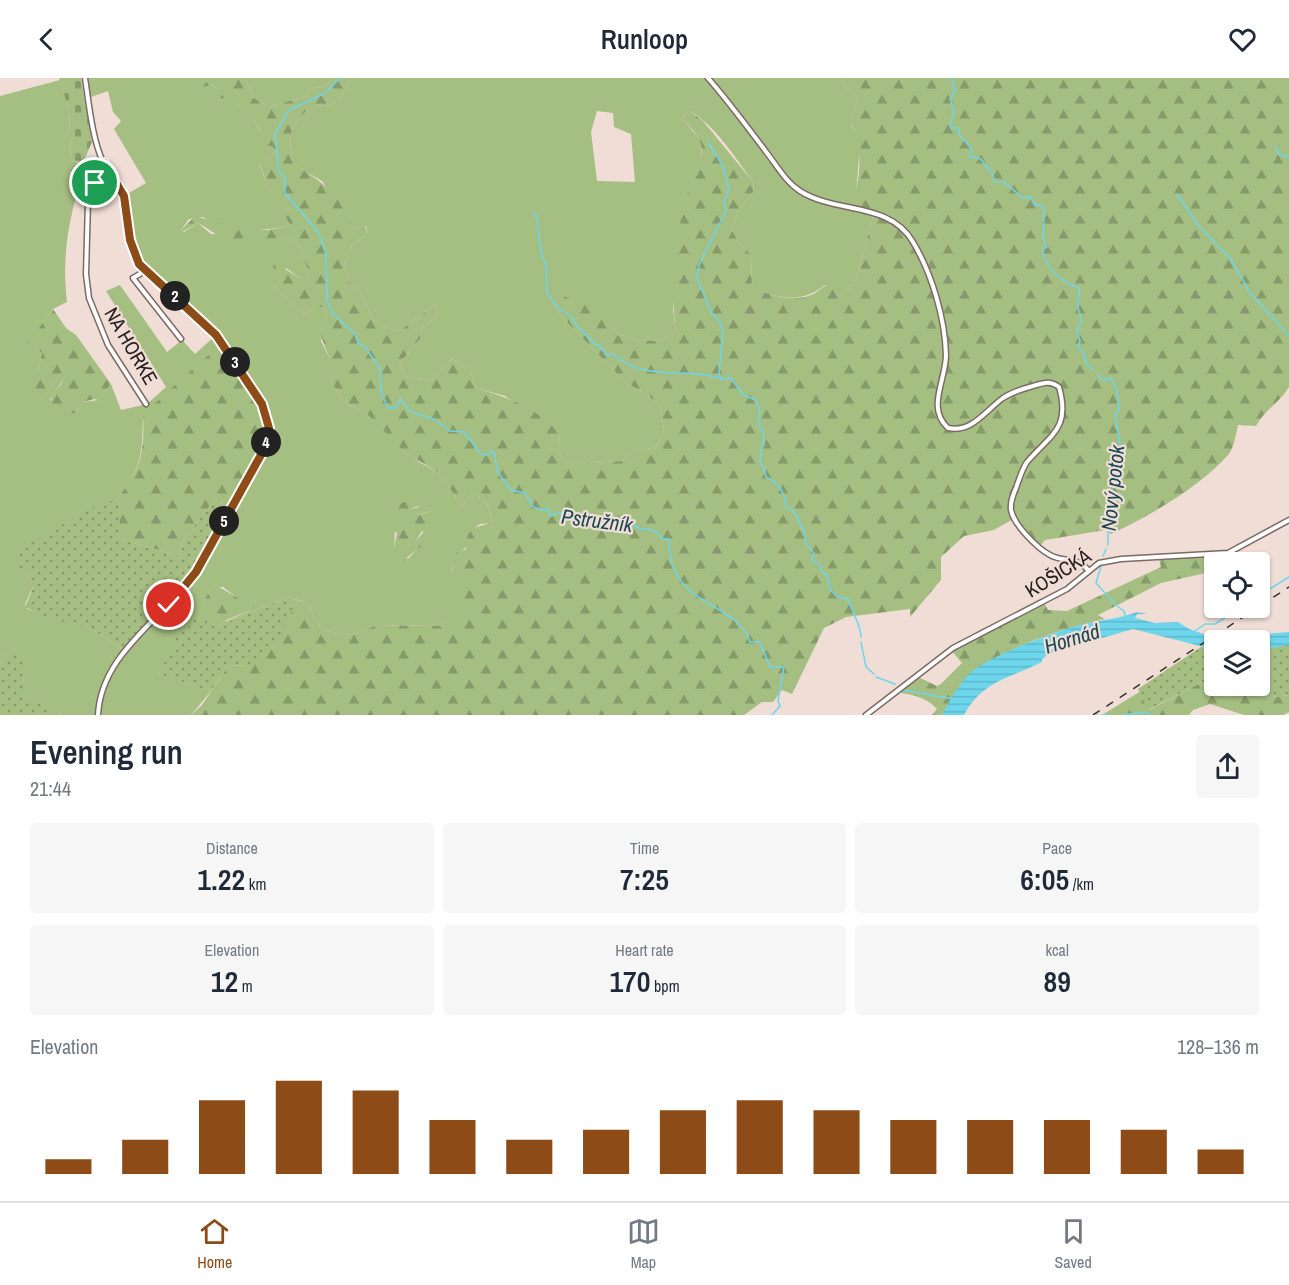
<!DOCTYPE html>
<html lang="en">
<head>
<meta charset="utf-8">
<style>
	:root { --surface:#fff; --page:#f6f6f7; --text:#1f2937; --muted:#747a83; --line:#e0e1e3; --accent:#8d4b17 }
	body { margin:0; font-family:"Archivo Narrow",sans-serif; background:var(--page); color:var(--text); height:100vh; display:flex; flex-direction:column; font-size:22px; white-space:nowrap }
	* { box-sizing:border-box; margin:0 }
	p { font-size:20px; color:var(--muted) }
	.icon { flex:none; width:33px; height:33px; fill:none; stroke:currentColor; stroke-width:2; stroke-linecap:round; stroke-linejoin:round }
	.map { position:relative; height:637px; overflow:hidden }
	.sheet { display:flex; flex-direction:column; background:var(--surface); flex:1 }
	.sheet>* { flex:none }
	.fabs { position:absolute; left:1204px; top:474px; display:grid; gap:12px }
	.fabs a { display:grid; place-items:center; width:66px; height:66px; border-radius:6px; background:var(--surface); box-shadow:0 2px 4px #0004; font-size:30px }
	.pin { position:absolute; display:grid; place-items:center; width:51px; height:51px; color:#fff; margin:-26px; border:3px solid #fff; border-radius:50%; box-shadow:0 2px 6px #0007 }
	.km { position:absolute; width:30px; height:30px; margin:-15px; border-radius:50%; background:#222; color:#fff; font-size:16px; line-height:30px; text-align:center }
	.round { display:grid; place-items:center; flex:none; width:63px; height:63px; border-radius:6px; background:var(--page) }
	.overview { display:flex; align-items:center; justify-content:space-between; height:102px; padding:0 30px }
	h1 { font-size:33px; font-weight:600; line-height:45px }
	.stats { display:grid; grid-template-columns:repeat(3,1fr); gap:9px; height:102px; padding:6px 30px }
	.stats div { display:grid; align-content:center; border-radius:6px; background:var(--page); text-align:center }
	.stats b { font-size:30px; font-weight:600 }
	.stats small { font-size:16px; font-weight:400 }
	.stats p { font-size:16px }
	.chart { height:168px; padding:12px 30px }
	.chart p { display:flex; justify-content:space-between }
	.chart svg { width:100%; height:108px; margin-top:6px; stroke:var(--accent); stroke-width:6 }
	header { display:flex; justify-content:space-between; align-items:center; height:78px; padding:0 30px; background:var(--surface); font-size:27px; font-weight:600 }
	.dock { display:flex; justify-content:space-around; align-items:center; height:84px; border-top:2px solid var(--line); background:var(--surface); font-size:16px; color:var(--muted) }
	.dock a { display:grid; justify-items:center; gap:3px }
	.dock .active { color:var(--accent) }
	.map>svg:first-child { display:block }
	.grass { fill:#a5be82; fill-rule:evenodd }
	.forest { fill:url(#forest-firs) }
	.cemetery { fill:url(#cemetery-stones) }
	.garden { fill:url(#garden-dots) }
	.water { fill:url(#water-rules) }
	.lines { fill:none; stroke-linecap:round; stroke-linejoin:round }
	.stream { stroke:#6ed6ec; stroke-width:1.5 }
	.minor-casing { stroke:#7c6b65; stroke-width:7 }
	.minor { stroke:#fff; stroke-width:4 }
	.rail { stroke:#3a312f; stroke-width:1.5; stroke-dasharray:8 8; stroke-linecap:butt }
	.route-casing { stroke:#fff; stroke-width:12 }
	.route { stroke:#8d4b17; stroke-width:8 }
	.labels { text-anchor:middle; stroke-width:4.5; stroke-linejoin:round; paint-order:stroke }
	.street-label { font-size:20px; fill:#251e1c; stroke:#f0ddd6 }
	.water-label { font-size:21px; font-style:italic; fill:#194852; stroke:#f0ddd6 }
</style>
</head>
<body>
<header><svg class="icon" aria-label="back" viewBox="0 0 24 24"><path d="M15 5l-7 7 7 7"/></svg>Runloop<svg class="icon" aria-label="heart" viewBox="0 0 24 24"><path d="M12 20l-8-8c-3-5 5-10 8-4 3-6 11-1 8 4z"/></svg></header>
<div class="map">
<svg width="1289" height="637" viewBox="0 0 1289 637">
	<defs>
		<pattern id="forest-firs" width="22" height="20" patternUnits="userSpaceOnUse" patternTransform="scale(1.5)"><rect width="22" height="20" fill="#a5be82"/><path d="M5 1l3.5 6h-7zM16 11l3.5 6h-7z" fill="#869a6a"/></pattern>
		<pattern id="cemetery-stones" width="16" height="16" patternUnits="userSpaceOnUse" patternTransform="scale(1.5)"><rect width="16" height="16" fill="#a5be82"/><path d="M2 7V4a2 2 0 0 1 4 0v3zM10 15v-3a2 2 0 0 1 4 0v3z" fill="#869a6a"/></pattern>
		<pattern id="garden-dots" width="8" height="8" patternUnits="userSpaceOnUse" patternTransform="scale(1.5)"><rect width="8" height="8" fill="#a5be82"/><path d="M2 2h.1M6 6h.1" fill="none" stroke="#869a6a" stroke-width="1.8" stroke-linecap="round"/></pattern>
		<pattern id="water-rules" width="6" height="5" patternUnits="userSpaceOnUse" patternTransform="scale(1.5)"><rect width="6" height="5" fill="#6ed6ec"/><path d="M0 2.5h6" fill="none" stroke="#5fb7ca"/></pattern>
	</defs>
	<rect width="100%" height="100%" fill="#f0ddd6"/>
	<!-- grass -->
	<g class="grass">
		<path d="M85,0H209L204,9L214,7C217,14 222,15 228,19C243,30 264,48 265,68H272L275,74L268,81L259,86L267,106L292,148C266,152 224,157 203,139L189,141L181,152L184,154L198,145L211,156H247L285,160L299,166L309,195L301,201L286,190L272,206L304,237L313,229H324L327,239L321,263L334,289L331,304L346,325L367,336L419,384L439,395L462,428L470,418L477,416L489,428L492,445L480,446L470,454V466L453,480L451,496L454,487H458L462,506V534L439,548L377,547L352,557L326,553L319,547L305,524L288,519L218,548H207L159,595L211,613L191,637H63L22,617L24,595L8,574L0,585V18L60,2L69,32L71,83L86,87C70,135 61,173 67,224L53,231L28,266L42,275L38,292L44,319L60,296L65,294L66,297L50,322L77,334L84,324L98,322L111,306L121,332L147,326L166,309L106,213L120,207L167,274L182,262L195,276L216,257C190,228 147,207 133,170C127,155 127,135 124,118L146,105L114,51L121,43L113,34L108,13L88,20ZM143,336L262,375L125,572L93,552L27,531L25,526L33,509L28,494L104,423H117C121,414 128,408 132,400C144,380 142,357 143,336ZM407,428L409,431L419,428L415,434L416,437L431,433L423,440V449H428L415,464L417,471L408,481L394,469C396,456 393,443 398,430ZM212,509H223L245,526L255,530L227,543L206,539L203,524Z"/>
		<path d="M246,0H335L321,10L314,9L306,18L269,29L252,19Z"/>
		<path d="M353,0H841L844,7L858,20L850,44L860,66L856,116L874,134L857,200L849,211L825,207C802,226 777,221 752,209L751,178L739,165L732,152L738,133L753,114L754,105C736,81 716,48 690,33L682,40L701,63V88L685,123L673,232L676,254L663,262L641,263L618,256L596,233L561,218L555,227L563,240L623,302L660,326L664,352L656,369L635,373L622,383L576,386L563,382L558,371L559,355L505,318L476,310L469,290L452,281L431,302L404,298L399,286L420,261L422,250L437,238L435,226L398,254L371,241L366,222L351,206L344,187L353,166L368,156L366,148L352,151L322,103L294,87C286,59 290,42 316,27C340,32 342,15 353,0ZM597,33L613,35L614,49L631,56L635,104L597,103L591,54Z"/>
	</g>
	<!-- forest -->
	<g class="forest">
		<path d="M209,0H246L252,19L269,29L306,18L314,9L321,10L335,0H353C342,15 340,32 316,27C290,42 286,59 294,87C319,100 346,122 352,151L365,148L368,156L353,166L344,187L351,206L366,222L371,241L398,254L435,226L437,238L422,250L420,261L399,286L404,298L431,302L452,281L469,290L476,310C509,320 535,329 559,355L558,371L563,382L576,386L622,383L635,373L656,369L664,352L660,326L623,302L563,240L555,227L561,217L596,232L618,256L641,263L663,262L676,254C670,212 675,168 684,126C690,103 704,92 701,66C699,57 688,47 682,40L690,33L703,43L754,105L753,114L738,133L732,152L739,165L751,177L752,209C770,217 791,225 811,217C819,215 826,203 836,205C840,206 844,210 849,211L857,200L874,134L850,130C861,105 864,68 850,44L858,20L844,7L841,0H1289V309C1279,325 1265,332 1256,348L1238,347C1236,356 1234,370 1228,377C1201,408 1148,439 1111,456L1105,452L1045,462L1040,468L1013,441L994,452L964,458L941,479V502L910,539V531L846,539L824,550L792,616L782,612L773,624H762L744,637H191L202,627L228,588L248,587L297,522L305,524L319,547L326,553L352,557L377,547L439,548L462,533C461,517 462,503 457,487H454L450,497L448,492L449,483L458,473L465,472L470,462L467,460C471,447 482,449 492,444L489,428L477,416L470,418L462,428L439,395L406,375L367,336L346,325L331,304C336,279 322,273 320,249L327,239L324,229H313L304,237L272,206L274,184L301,201L309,195L299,166L285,160L253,161L247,156L242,161C217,162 217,155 198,145L182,154L181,152L195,138L227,148L268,152L291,148L267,106L259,85L268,81L275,74L272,68H264C265,50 248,33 231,30L230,21L221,20L214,7L203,9Z"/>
		<path d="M53,231L66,250L76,257L111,306L98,322L94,321L84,324L77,334L58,340C40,314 63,316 65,294L60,296L44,319L33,312L26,303L38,292L42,275L27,266Z"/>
		<path d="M222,265C236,284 265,320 268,344C272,369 242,410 230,432L215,421L184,461L179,478L120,461V428L117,423C121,414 127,408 132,400C144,382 144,355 143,336Z"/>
		<path d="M407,423L409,431L421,429L419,434L416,433L417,437L432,433L424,440L427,442L424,449H428L430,438L436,440L428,458L422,453L415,464L427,463L403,483L396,481L394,470L397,455L389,452V449L395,444L391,437L398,430L397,427Z"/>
		<path d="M1234,471L1238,474L1239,484H1215V493L1161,505L1098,537L1105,541C1043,555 974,578 942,637H932L937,631C925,618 910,616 893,614L914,597L937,608L941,606L962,585L950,571L980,552L1043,523L1048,532L1067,533L1161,489L1159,481Z"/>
		<path d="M214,506L255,530L217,546L205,545L206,539L201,527Z"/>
		<path d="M1215,602V608H1241L1264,620L1289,617V634L1283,637H1244L1210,626L1193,632L1189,637H1102L1141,613L1149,632L1200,605Z"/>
	</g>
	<!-- cemetery -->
	<path class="cemetery" d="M59,0H81L92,64L83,85L71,83L69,32Z"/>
	<!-- garden -->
	<g class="garden">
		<path d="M215,421L230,432L191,501L125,572L93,552L44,538L25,529L33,510L28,494L15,487L23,469L104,423H117L120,428V461L179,478L184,461Z"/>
		<path d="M288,519L297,522L281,556L263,583L248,587L228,588L211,613L159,596L187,535L207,548H218Z"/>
		<path d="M1278,567H1289V617L1264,620L1241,608H1260V572Z"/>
		<path d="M1201,569L1215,571V602L1200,605L1148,632L1138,611Z"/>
		<path d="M8,574L21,576L24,595L23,617L63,637H0V585Z"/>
	</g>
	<!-- water -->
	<path class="water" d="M1137,534L1147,536H1137L1135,540L1155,545L1178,544L1189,551L1215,560L1289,554V567L1260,572V562H1215V571H1212L1133,551L1051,575L1042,581V584C1009,601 983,602 964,637H942C949,624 957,609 967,598C984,579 1054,554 1080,547C1099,542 1120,541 1137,534Z"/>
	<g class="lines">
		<!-- stream -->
		<g class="stream">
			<path d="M340,0L325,15L289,32L275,56L279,94L284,98L285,115L318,154L322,164L326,176L327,223L332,235L355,256L358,265L365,269L380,291L381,314L388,330H396L400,321L411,334L434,341L450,353L464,354L481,376L487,377L492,373L495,376L497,393L510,411C522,418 524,407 533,429L543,432L548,430L550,438L560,435L585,442L589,438L627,443L642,452L646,450L657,454L663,461H669C668,532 737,521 750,564H760L770,589H784L778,623L780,628L772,637"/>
			<path d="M952,0L955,14L950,21L954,34L950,47L951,50H959V57L972,71L969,78L981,81L993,97L995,104H1004L1023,120L1030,119L1035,127H1041L1044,130L1043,161L1047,169L1043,171C1043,185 1056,198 1067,205C1072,209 1074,206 1079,210L1078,230L1082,243L1077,253L1080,263L1078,270L1084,275L1086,286L1093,291"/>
			<path d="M708,64L723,88L729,111L724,123L726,133L699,187L697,200L711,234L720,244L723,252L719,296L721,301L731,300L743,317L756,322L760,333L758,346L763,352L764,367L761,371L760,385L764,390L766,399C777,404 786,415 786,428L796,436C798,443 801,447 804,453C807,463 804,468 814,475L812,482L821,488L822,494L827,497L830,511L837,519L848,521C852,534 861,547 861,559"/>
			<path d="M1275,68L1278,75L1289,80"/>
			<path d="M1177,116L1199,148L1230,180L1251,216L1289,258"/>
			<path d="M532,134L536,137L541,173L546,188L547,216L559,230L572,239C575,249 589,258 595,267H599L607,277L614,276C643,305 686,288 721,301"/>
			<path d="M1097,297L1104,302L1111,300L1117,312L1119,332L1115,336L1121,372L1116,387V402L1108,420V467"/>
			<path d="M1103,478L1106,471"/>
			<path d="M1101,488L1096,505C1106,515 1112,526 1124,533L1126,542"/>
			<path d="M1260,517L1289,499"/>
			<path d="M1195,553L1205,546H1215L1241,530"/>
			<path d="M861,564L866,589L874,596"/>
			<path d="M876,599L895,606"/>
			<path d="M904,612L953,621"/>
			<path d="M1097,637H1098"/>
			<path d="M1102,637H1108"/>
			<path d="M1123,637L1146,634L1150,637"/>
		</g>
		<!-- minor casing -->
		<g class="minor-casing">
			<g id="minor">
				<path d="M85,0C89,26 92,60 103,84C109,97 120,105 124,119C131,141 126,165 139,185C151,205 175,218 193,233C214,251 269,322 269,349C269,370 254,389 244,407C228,436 214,467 195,494C163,542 101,575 98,637"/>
				<path d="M708,0C729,24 748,50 767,75C777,88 786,104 800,113C836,136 889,123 913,164C932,196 945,240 946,277C946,302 926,330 948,350C972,355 985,333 1003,320C1012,314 1022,311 1033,308C1043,305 1050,302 1059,309C1071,351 1050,357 1027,384C1022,391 1019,402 1016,410C1013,417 1010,424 1011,432C1014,447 1037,470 1050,477C1064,485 1077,478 1088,492"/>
				<path d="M104,85L88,123L86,196L89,220L108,267L146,326"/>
				<path d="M145,193L133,200L181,261"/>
				<path d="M866,637L953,570L1067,511L1099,485L1121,481L1228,475L1289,442"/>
			</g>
		</g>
		<!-- minor -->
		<use href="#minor" class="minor"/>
		<!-- rail -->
		<g class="rail">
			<path d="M1260,528L1289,509"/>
			<path d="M1093,637L1257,530"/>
		</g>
	</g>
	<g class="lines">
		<!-- route casing -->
		<g class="route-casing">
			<path id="route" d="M95,105L104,85L124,118L130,162L139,186L216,257L262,326L269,350L262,375L196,494L169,527"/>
		</g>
		<!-- route -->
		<use href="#route" class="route"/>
	</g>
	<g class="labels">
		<!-- street labels -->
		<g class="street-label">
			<text transform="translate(131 268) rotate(60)" y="7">NA HORKE</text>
			<text transform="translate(1058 495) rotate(-32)" y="7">KOŠICKÁ</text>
		</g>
		<!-- water labels -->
		<g class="water-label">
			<text transform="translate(1113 410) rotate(-84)" y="7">Nový potok</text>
			<text transform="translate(597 443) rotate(7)" y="7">Pstružník</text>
			<text transform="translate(1072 561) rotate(-17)" y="7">Hornád</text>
		</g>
	</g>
</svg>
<div class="fabs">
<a><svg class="icon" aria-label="locate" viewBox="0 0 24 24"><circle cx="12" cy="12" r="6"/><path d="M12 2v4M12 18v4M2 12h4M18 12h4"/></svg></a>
<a><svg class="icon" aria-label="layers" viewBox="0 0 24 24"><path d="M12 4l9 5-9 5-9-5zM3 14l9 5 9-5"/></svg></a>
</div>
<div class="pin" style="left:95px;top:105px;background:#1e9e55"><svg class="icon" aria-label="arrive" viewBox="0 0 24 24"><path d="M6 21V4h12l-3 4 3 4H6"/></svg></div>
<div class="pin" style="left:169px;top:527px;background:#d93025"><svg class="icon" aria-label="check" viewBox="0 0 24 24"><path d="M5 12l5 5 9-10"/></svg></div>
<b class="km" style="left:175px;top:218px">2</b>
<b class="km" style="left:235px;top:284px">3</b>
<b class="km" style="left:266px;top:364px">4</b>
<b class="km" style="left:224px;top:443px">5</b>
</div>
<section class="sheet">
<div class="overview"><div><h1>Evening run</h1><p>21:44</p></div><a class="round"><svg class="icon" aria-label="share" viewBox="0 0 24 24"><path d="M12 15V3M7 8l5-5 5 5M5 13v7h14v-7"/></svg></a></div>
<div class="stats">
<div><p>Distance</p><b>1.22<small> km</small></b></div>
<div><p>Time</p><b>7:25</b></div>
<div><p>Pace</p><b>6:05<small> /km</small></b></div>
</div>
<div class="stats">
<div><p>Elevation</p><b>12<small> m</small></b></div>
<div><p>Heart rate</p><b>170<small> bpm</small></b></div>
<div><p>kcal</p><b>89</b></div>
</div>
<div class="chart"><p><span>Elevation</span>128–136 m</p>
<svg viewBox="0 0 160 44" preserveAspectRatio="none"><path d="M5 44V38M15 44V30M25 44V14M35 44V6M45 44V10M55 44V22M65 44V30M75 44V26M85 44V18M95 44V14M105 44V18M115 44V22M125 44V22M135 44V22M145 44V26M155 44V34"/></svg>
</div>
</section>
<nav class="dock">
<a class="active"><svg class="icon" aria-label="home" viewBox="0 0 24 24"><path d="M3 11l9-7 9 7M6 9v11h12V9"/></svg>Home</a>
<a><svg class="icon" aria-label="map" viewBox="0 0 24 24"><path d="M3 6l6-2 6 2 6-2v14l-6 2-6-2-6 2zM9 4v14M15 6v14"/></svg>Map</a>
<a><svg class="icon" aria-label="saved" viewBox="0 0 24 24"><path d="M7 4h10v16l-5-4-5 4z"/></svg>Saved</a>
</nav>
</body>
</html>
